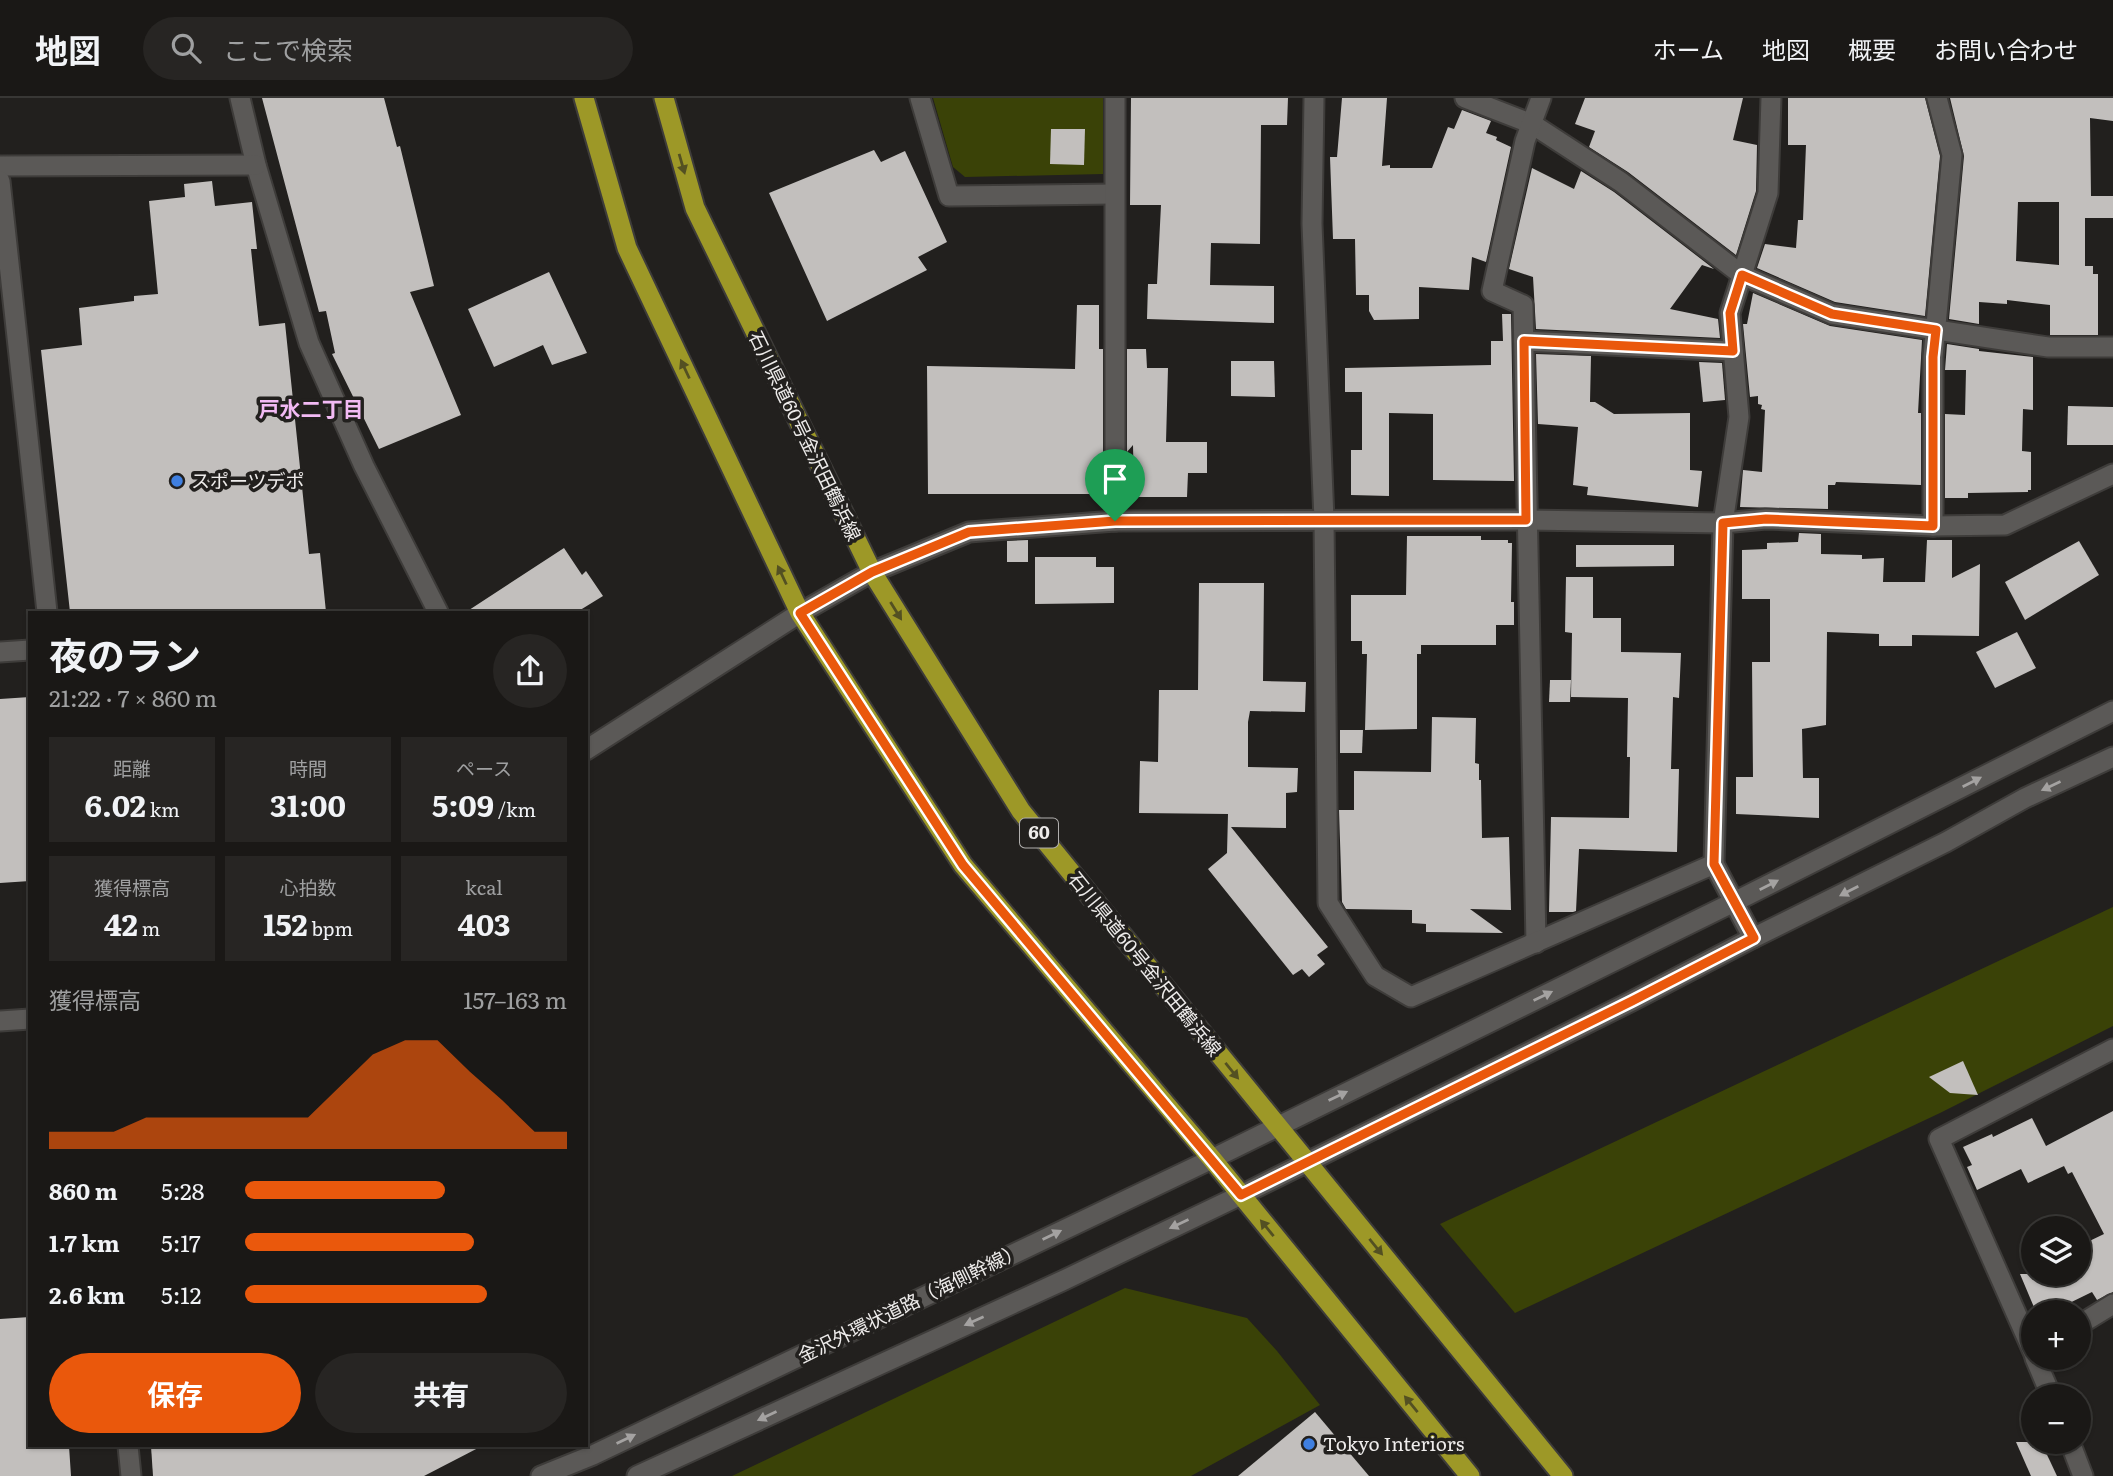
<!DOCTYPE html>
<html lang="ja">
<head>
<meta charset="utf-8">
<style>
	:root { --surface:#1a1816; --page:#272523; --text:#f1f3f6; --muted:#9fa0a1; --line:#383735; --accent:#ea580c }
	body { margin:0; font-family:Literata,"Noto Sans JP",serif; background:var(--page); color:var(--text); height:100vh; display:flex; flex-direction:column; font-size:26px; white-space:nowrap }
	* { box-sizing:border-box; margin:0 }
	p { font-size:23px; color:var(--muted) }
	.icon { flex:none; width:38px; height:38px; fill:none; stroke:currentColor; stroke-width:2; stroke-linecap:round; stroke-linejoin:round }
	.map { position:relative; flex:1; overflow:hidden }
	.side { position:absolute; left:28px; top:513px; width:560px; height:836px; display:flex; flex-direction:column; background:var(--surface); border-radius:0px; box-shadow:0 2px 5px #0004,0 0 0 2px var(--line) }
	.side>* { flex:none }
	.fabs { position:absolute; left:2021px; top:1118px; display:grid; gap:14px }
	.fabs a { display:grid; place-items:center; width:70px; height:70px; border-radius:50%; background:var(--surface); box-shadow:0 2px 5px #0004,0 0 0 2px var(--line); font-size:35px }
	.pin { position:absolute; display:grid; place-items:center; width:60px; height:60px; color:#fff; margin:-72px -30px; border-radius:50% 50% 50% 0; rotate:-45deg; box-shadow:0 0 7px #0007 }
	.pin .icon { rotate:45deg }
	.round { display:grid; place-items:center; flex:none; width:74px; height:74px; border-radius:37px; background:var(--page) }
	.overview { display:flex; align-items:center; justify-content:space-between; height:119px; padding:0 21px }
	h1 { font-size:38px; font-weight:700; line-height:52px }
	.metrics { display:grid; grid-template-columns:repeat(3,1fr); gap:10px; height:119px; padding:7px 21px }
	.metrics div { display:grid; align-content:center; border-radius:0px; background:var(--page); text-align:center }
	.metrics b { font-size:30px; font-weight:700 }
	.metrics small { font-size:19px; font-weight:400 }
	.metrics p { font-size:19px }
	.chart { height:196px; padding:14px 21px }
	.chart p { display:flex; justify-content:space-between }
	.chart svg { width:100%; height:126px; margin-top:7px; fill:var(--accent); opacity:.7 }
	.button { display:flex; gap:14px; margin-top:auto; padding:14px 21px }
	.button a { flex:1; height:80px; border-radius:42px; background:var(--accent); color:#fff; font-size:28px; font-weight:700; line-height:80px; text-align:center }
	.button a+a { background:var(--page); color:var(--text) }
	ul { padding:0 21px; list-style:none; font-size:23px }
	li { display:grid; grid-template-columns:112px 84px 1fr; align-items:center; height:52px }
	li i { height:18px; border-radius:9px; background:var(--accent) }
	header { display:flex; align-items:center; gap:42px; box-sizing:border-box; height:98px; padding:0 35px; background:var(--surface); border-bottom:2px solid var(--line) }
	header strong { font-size:33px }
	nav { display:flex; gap:38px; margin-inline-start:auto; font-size:24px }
	.search { width:490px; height:63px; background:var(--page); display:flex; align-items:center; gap:18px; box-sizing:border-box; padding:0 24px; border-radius:38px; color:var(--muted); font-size:26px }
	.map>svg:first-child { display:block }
	.green { fill:#3a4207 }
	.building { fill:#c2bfbd; fill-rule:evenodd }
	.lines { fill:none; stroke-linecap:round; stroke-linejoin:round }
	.minor-casing { stroke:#3e3c3a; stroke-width:23 }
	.tertiary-casing { stroke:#3e3c3a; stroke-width:23 }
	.primary-casing { stroke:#3e3c3a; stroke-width:23 }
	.minor { stroke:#5b5957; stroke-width:19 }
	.tertiary { stroke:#5b5957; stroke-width:19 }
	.primary { stroke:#9d9827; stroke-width:19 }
	.oneway { fill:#535022 }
	.oneway2 { fill:#a4a2a1 }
	.route-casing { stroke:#fff; stroke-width:14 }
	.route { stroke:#ea580c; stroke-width:9 }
	.shop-dot { fill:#3f7fe0; stroke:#22201e; stroke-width:2.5 }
	.labels { text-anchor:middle; stroke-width:7; stroke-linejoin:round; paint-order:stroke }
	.shield { fill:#22201e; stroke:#b1afae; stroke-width:2 }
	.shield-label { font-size:18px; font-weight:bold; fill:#eeeceb }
	.street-label { font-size:19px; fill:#eeeceb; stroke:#22201e }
	.poi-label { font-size:19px; fill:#eeeceb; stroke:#22201e; text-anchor:start }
	.neighbourhood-label { font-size:21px; font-weight:bold; fill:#f2baf4; stroke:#22201e }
</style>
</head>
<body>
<header>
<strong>地図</strong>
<div class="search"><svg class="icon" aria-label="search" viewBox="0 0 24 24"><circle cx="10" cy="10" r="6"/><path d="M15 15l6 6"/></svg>ここで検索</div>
<nav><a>ホーム</a><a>地図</a><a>概要</a><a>お問い合わせ</a></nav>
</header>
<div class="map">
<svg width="2113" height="1378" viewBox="0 0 2113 1378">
	<rect width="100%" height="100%" fill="#22201e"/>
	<!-- green -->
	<g class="green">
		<path d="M933,0H1103V76L965,79L953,69Z"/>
		<path d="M2113,809V928L1940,1015L1515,1215L1440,1126Z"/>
		<path d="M1125,1190L1247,1220L1277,1253L1320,1307L1191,1378H732Z"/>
	</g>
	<!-- building -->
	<g class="building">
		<path d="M262,0H384L397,49L400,48L434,188L410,194L461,317L379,351L332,256L335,255L326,213L319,214Z"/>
		<path d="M1131,0H1288L1287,27H1261L1260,146L1211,145L1210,187L1274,188V225L1147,221L1148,186H1157L1161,107H1130Z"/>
		<path d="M1342,0H1387L1382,68L1390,67V70H1432L1448,29L1454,31L1462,12L1491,23L1486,35L1497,39L1496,42L1511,49L1486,164L1472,159L1469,192L1419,189V221L1374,222L1369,213V197H1356L1355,141H1333L1330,59H1337Z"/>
		<path d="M1585,0H1743L1733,42L1757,47L1756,93L1736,157L1628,74L1589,49L1595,33L1575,26Z"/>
		<path d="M1788,0H1925L1940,58L1925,218L1835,204L1757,170L1765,146L1796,150L1798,122H1803L1806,47H1788Z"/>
		<path d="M1950,0H2113V23L2090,20L2091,98H2113V120H2085V168H2093V176H2098V237H2050V207L2007,202V206L1979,204V226L1949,221L1964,58ZM2018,104H2059V167L2016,163Z"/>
		<path d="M1051,31H1085L1084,67L1050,66Z"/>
		<path d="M874,52L881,64L905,53L947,144L918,159L927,172L827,223L769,95Z"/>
		<path d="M1532,70L1574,91L1581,73L1614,94L1714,171L1702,167L1670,211L1718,221L1720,240L1536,231L1533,179L1509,171Z"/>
		<path d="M212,83L215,108L252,104L257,151H251L259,228L285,225L309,456L320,455L326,514H70L41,252L82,247L79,210L134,203V198L158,196L149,103L185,99L184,86Z"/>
		<path d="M549,174L587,255L552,267L543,247L494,269L468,211Z"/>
		<path d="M1753,195L1830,228L1922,242L1918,315H1921V387L1836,384L1835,387H1828V411L1740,409L1743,372L1762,374L1765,312L1761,311L1762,307L1758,306V298L1750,299L1743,226H1747Z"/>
		<path d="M1077,207H1099V251H1103V381L1090,396H928L927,268L1075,271Z"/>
		<path d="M1502,216H1511L1514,383L1433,382V316L1389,315V398L1351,397V352H1362V294H1345V270L1491,267V243H1503Z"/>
		<path d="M1947,246L1979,251V253L2033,259V312L2023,311L2022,353L2031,354V392H2028V394L1968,395V400H1945V316L1965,317L1966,272H1945Z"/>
		<path d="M1127,251H1146L1147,270H1168L1166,344H1207V375H1188L1187,399H1134L1133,347L1127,354Z"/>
		<path d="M1536,256L1591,258L1590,304H1595L1614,316L1690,315V372L1702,373L1698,409L1587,397L1588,389L1573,387L1578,329L1538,326Z"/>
		<path d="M1231,263H1274L1275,299L1231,298Z"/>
		<path d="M1699,264L1722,265L1725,302L1703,304Z"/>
		<path d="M2068,308L2113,309V347H2067Z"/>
		<path d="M1799,435L1821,436V456L1862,457V461L1884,460L1883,484H1925L1927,442H1952V480L1980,466L1979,538L1912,537V548H1879V536L1827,534L1826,627L1802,631L1803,680H1819V720L1736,716V679H1753L1752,564H1770V501H1742V452L1767,451V445L1798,444Z"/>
		<path d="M1407,438H1481V442H1508V445H1512L1511,504H1514V527H1496V547H1421V556H1417V631L1365,632L1367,556H1362V543H1351V497H1406Z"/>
		<path d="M1028,442V464H1007V443Z"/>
		<path d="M2079,443L2099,477L2025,522L2005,484Z"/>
		<path d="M1576,447H1674V468L1576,469Z"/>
		<path d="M564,450L582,477L586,473L603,498L577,514H466Z"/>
		<path d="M1035,459H1096V469H1114V505L1035,506Z"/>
		<path d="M1566,479H1593V520H1621V554L1681,555L1679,600L1673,599L1671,671H1679L1677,754L1579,751L1576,813L1573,814H1549L1551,719L1629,720L1630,659H1627L1628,600L1571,599L1572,535L1565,534Z"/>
		<path d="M1199,485H1264L1263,583L1306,584L1305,614L1250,613L1248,624V669L1298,670L1297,694L1286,695V730L1231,729L1328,849L1317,857L1325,866L1309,879L1302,871L1293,877L1208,771L1227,755L1228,716L1139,715L1140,663L1158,664L1159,592H1198Z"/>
		<path d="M2017,534L2036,570L1995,590L1976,554Z"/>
		<path d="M1550,582H1571L1570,604H1549Z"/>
		<path d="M30,599V783L0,785V601Z"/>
		<path d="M1432,619L1476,620L1475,665L1479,666V682H1481L1482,740L1509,739L1511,812L1470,811L1503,835L1426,834V826L1412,825V812L1346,811L1342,804L1339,712H1354V673L1431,674Z"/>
		<path d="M1340,632H1363L1362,655H1340Z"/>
		<path d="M1963,963L1978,997L1950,995L1929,979Z"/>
		<path d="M2113,1013V1194L2097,1202L2092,1194L2051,1214H2036L2020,1176H2079V1148L2104,1136L2072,1074L2068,1076L2064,1068L2028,1085L2021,1071L1977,1092L1967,1069L1972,1067L1963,1049L1992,1036L1993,1039L2032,1020L2046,1048Z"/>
		<path d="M30,1219V1348H69L71,1378H0V1221Z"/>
		<path d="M1315,1314L1369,1378H1238Z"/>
		<path d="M2016,1344H2041L2057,1378H2031Z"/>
		<path d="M151,1348H482L424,1378H153Z"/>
	</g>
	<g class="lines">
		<!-- minor casing -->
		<g class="minor-casing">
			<g id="minor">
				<path d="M240,0L256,67L309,245L364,368L438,514"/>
				<path d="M920,0L949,98L1114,96"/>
				<path d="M1115,0V423"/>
				<path d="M1465,0L1532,26L1621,84L1742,177L1832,216L2048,249H2113"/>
				<path d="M0,68L256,67"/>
				<path d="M1524,243L1733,253"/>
				<path d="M1933,428V259L1952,57L1937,0"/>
				<path d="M800,515L872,474L969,434L1115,423L1526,422L1723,425L1739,319L1730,215L1768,95L1771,0"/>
				<path d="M0,554L30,552"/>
				<path d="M1714,766L1723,425L1766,421L1933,428L2005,427L2113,376"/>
				<path d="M1536,845L1523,207L1492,193L1525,43L1541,0"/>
				<path d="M2079,1227L2113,1206"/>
				<path d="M2034,1256L1939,1041L2113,951"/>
				<path d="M2035,1260L2051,1298"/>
				<path d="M2070,1344L2083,1378"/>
			</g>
		</g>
		<!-- tertiary casing -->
		<g class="tertiary-casing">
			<g id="tertiary">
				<path d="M1314,0L1312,126L1324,422L1328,805L1375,878L1411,899L1714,766L1753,840"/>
				<path d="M0,83L47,514"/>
				<path d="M586,652L800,515"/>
				<path d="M0,923L30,921"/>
				<path d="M128,1348L131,1378"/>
				<path d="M541,1378L593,1357L1212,1061L1734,804L2113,613"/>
				<path d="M637,1378L1062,1183L1241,1097L1632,903L1753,840L1946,744L2025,700L2113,659"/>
			</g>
		</g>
		<!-- primary casing -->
		<g class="primary-casing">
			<g id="primary">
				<path d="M584,0L627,150L800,515L963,767L1212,1061L1470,1378"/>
				<path d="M664,0L695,110L872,474L1021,713L1563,1378"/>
			</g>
		</g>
		<!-- minor -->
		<use href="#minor" class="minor"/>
		<!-- tertiary -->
		<use href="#tertiary" class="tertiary"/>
		<!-- primary -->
		<use href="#primary" class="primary"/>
	</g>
	<!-- one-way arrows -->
	<defs><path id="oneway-solid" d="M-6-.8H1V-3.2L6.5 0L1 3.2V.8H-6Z" transform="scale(1.75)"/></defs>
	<g class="oneway">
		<use href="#oneway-solid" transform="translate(682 66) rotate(74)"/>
		<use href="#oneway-solid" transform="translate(685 271) rotate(-115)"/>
		<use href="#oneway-solid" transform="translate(782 477) rotate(-115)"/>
		<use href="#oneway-solid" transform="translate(896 513) rotate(58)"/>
		<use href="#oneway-solid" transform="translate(1232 973) rotate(51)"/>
		<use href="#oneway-solid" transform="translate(1267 1130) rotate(-129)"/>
		<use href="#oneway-solid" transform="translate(1376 1149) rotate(51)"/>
		<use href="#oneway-solid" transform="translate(1411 1306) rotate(-129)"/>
	</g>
	<g class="oneway2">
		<use href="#oneway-solid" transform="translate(1972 684) rotate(-27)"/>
		<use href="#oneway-solid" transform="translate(2051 688) rotate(155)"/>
		<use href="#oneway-solid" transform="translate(1769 787) rotate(-27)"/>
		<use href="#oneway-solid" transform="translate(1849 793) rotate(153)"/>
		<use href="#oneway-solid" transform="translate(1543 898) rotate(-26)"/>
		<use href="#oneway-solid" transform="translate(1338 998) rotate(-26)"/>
		<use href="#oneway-solid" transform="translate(1179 1126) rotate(155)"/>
		<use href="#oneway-solid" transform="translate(1052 1137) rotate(-26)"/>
		<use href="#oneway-solid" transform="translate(974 1223) rotate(156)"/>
		<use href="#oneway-solid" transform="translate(767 1318) rotate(155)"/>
		<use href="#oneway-solid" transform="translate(626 1341) rotate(-26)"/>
	</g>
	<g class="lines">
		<!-- route casing -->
		<g class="route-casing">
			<path id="route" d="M1742,177L1832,216L1936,232L1933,259V428L1766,421L1723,425L1714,766L1754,840L1632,903L1241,1097L963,767L800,515L872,474L969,434L1115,423L1526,422L1524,243L1733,253L1730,215Z"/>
		</g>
		<!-- route -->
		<use href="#route" class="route"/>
	</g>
	<!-- markers -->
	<g class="shop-dot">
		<circle cx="177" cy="383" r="7"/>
		<circle cx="1309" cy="1346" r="7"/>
	</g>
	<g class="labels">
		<!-- shield labels -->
		<rect class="shield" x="1020" y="720.5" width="38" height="29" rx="5"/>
		<g class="shield-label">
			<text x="1039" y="741">60</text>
		</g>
		<!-- street labels -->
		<g class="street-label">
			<text transform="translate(805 338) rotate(64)" y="7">石川県道60号金沢田鶴浜線</text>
			<text transform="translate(1145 866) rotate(51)" y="7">石川県道60号金沢田鶴浜線</text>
			<text transform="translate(910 1205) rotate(-26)" y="7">金沢外環状道路（海側幹線）</text>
		</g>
		<!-- poi labels -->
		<g class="poi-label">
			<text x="191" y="390">スポーツデポ</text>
			<text x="1323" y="1353">Tokyo Interiors</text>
		</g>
		<!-- neighbourhood labels -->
		<g class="neighbourhood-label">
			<text x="311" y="319">戸水二丁目</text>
		</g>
	</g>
</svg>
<div class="fabs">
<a><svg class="icon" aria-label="layers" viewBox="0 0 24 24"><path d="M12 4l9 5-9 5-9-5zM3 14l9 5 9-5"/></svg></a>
<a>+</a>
<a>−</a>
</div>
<div class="pin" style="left:1115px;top:423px;background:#1e9e55"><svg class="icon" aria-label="arrive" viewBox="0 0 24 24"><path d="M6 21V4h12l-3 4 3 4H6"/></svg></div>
<section class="side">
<div class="overview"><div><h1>夜のラン</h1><p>21:22 · 7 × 860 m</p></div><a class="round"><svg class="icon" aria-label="share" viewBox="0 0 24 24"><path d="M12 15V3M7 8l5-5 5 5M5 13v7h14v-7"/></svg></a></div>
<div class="metrics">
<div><p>距離</p><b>6.02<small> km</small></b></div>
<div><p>時間</p><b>31:00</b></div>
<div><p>ペース</p><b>5:09<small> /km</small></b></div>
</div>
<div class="metrics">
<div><p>獲得標高</p><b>42<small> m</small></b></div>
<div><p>心拍数</p><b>152<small> bpm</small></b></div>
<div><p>kcal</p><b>403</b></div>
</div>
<div class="chart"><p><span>獲得標高</span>157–163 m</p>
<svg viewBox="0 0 160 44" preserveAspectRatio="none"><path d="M0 44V38L10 38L20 38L30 33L40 33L50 33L60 33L70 33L80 33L90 22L100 11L110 6L120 6L130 17L140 27L150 38L160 38V44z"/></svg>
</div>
<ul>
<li><b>860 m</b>5:28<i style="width:62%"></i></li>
<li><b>1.7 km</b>5:17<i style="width:71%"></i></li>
<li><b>2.6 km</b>5:12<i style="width:75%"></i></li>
</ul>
<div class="button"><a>保存</a><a>共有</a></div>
</section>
</div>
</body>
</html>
